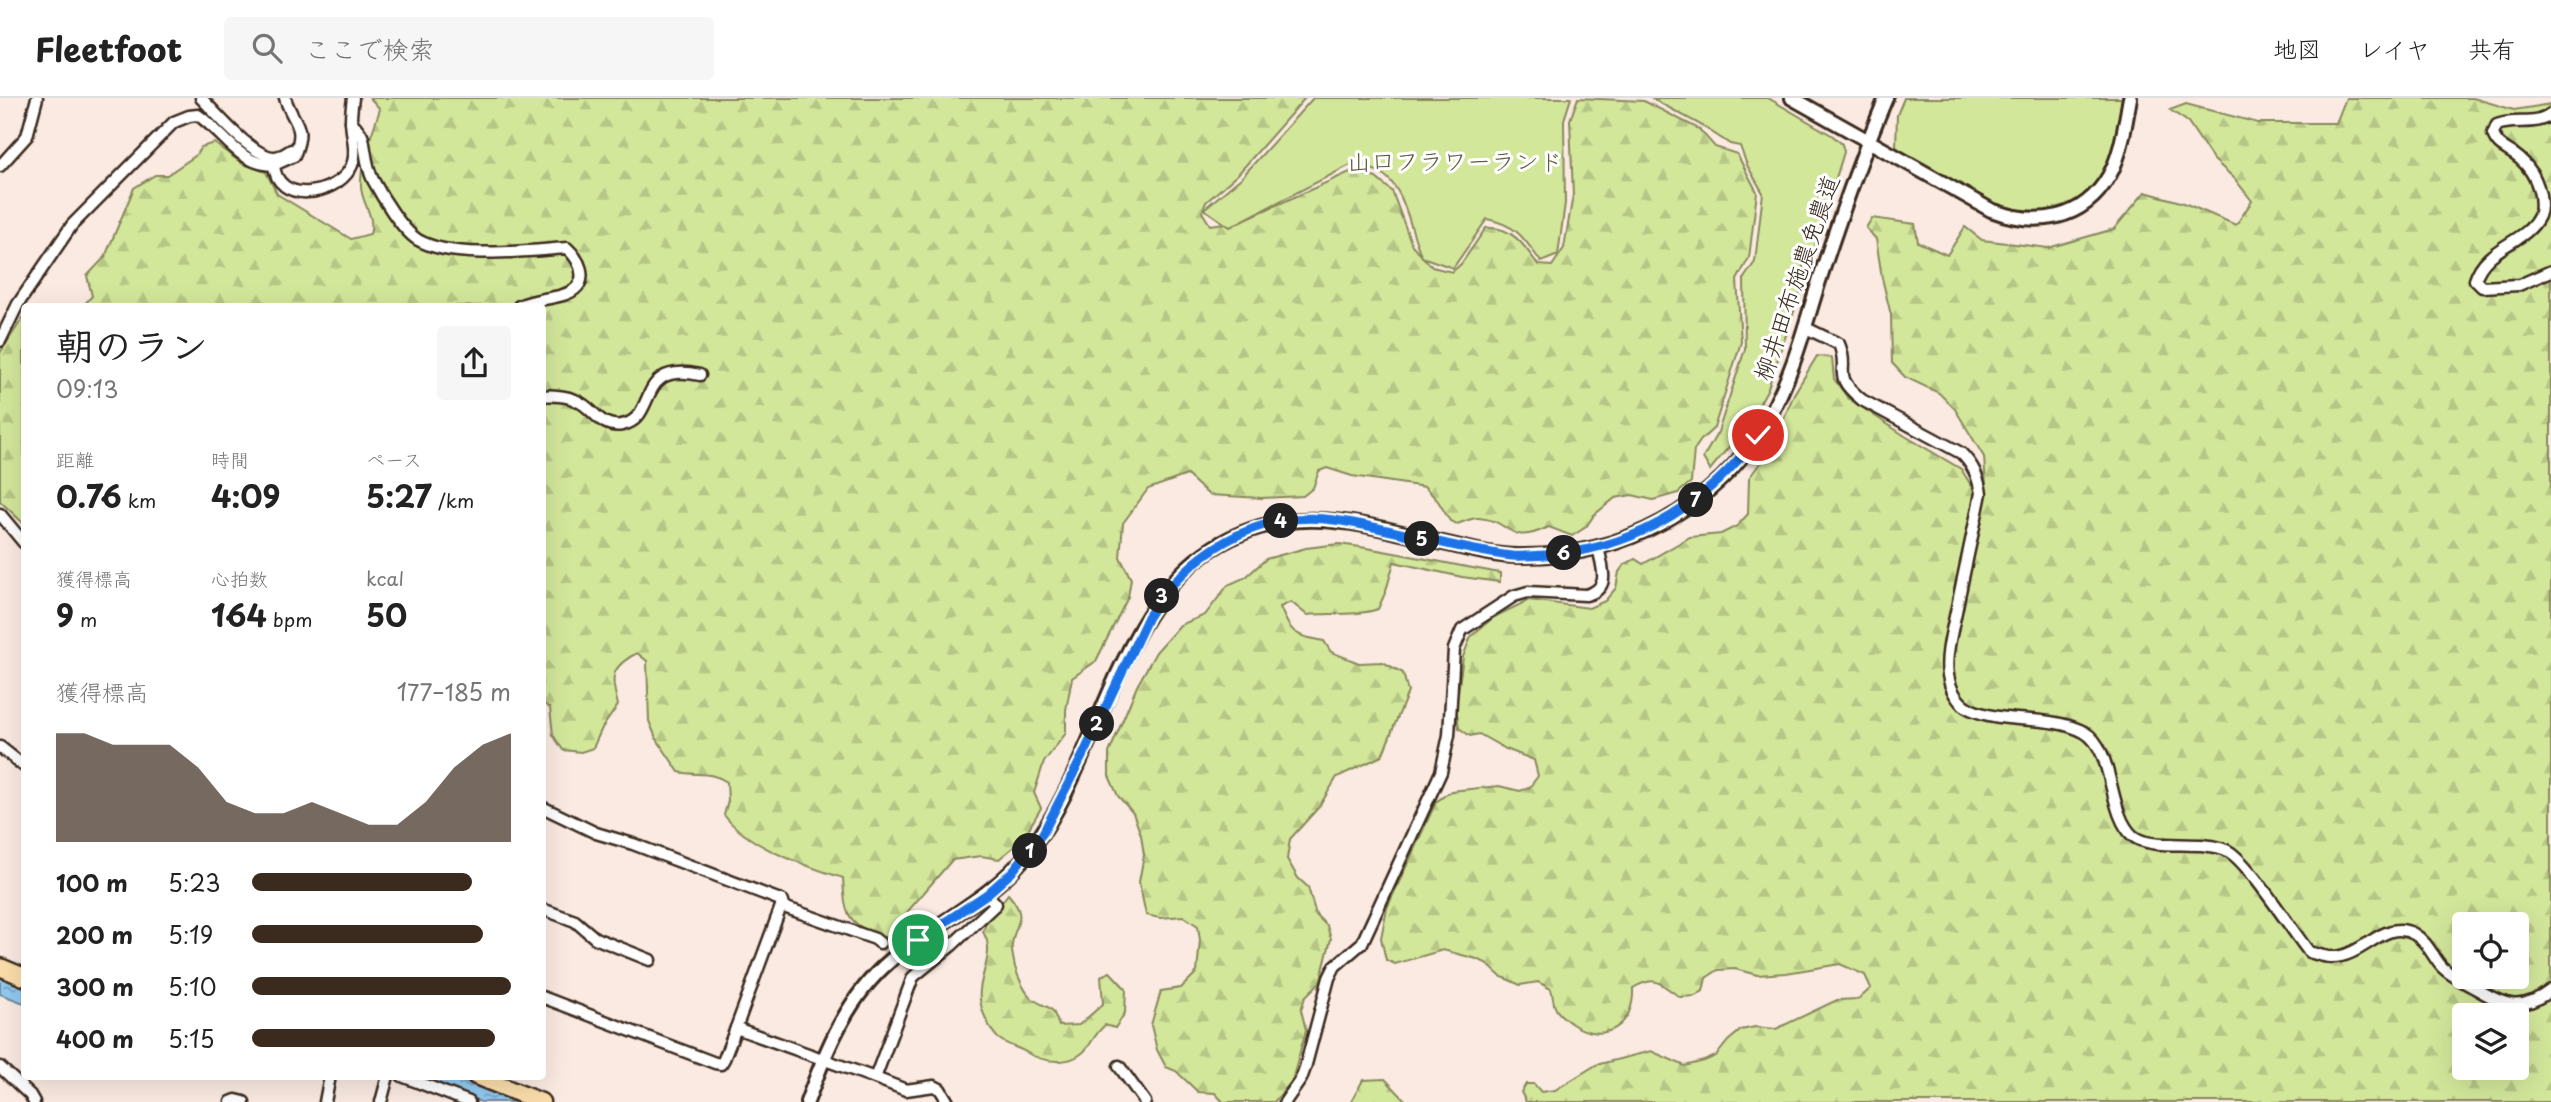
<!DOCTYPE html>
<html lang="ja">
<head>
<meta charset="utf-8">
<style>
	:root { --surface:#fff; --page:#f6f6f6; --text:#222; --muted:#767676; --line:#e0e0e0; --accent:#3b2a1e }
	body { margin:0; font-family:"Playpen Sans","Klee One",sans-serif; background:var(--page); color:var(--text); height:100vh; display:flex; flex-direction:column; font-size:26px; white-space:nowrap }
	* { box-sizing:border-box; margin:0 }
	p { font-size:23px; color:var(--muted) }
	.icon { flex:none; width:38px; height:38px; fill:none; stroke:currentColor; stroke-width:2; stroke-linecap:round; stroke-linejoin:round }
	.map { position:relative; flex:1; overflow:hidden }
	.drawer { position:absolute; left:21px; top:205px; width:525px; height:777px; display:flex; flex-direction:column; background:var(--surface); border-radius:7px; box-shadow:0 7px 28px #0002 }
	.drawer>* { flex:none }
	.buttons { position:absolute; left:2452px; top:814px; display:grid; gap:14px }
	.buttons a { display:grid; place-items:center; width:77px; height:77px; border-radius:7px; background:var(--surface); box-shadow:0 7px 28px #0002; font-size:35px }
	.pin { position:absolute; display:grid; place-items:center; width:60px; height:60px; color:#fff; margin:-30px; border:4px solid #fff; border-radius:50%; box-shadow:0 2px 7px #0007 }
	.km { position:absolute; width:35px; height:35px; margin:-18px; border-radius:50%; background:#222; color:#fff; font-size:19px; line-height:35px; text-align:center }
	.round { display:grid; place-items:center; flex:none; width:74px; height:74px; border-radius:7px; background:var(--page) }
	.summary { display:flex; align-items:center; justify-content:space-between; height:119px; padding:0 35px }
	h1 { font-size:38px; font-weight:700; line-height:52px }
	.figures { display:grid; grid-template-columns:repeat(3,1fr); gap:10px; height:119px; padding:7px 35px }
	.figures div { display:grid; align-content:center }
	.figures b { font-size:30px; font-weight:700 }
	.figures small { font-size:19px; font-weight:400 }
	.figures p { font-size:19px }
	.chart { height:196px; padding:14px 35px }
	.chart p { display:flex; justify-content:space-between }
	.chart svg { width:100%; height:126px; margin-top:7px; fill:var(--accent); opacity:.7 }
	ul { padding:0 35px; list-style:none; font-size:23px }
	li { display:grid; grid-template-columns:112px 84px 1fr; align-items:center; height:52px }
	li i { height:18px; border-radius:9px; background:var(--accent) }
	header { display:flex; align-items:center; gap:42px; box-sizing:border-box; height:98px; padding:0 35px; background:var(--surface); border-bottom:2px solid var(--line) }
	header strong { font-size:33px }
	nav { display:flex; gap:38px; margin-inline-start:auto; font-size:24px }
	.search { width:490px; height:63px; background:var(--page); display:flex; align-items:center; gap:18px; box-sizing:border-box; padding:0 24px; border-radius:7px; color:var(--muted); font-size:26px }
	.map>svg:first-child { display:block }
	.forest { fill:url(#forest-firs); stroke:#87885c; stroke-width:2; fill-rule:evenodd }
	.green { fill:#d3e79b; stroke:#87885c; stroke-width:2 }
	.water { fill:url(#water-ripples); stroke:#6f8a9d; stroke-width:2 }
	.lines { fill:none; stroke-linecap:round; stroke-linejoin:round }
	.stream { stroke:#6f8a9d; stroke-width:2.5 }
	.minor-tunnel { stroke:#d4c4bb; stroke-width:10; stroke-dasharray:10 5; stroke-linecap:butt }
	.minor-casing { stroke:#3b2a1e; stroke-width:15 }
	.tertiary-casing { stroke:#3b2a1e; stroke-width:18 }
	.primary-casing { stroke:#3b2a1e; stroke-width:21 }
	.minor { stroke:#fff; stroke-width:10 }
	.tertiary { stroke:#fff; stroke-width:12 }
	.primary { stroke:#fbddab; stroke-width:16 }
	.route-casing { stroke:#fff; stroke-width:14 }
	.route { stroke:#1a73e8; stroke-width:9 }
	.labels { text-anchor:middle; stroke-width:6; stroke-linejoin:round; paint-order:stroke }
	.park-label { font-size:24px; fill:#61593d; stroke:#fff }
	.street-label { font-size:24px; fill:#3b2a1e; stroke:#fff }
</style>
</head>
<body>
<header>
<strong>Fleetfoot</strong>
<div class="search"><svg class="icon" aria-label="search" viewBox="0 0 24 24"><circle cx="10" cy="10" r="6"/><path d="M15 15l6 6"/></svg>ここで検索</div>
<nav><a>地図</a><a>レイヤ</a><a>共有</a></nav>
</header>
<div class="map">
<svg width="2551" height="1004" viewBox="0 0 2551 1004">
	<defs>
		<pattern id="forest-firs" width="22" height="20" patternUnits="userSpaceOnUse" patternTransform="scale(1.75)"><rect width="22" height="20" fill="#d3e79b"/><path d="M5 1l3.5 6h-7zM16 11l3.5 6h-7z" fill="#b6c685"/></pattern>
		<pattern id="water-ripples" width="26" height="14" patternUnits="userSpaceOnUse" patternTransform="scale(1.75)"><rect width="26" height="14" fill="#92caf1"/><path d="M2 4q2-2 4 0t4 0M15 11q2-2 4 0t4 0" fill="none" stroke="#78a4c3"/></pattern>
	</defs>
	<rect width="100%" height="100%" fill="#faeae2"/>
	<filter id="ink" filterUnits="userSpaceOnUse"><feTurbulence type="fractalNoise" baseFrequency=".0143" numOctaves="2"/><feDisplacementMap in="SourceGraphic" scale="14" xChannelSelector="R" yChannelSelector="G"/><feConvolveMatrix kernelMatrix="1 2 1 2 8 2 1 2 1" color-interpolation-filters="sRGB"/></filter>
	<g filter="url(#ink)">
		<!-- forest -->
		<g class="forest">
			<path d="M370,0H1305L1238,76L1206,104L1202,114L1210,127L1241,123L1352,73L1376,80L1392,93L1412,147L1432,169L1452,174L1461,166L1486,130C1512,128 1525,148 1538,167L1552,168L1564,150L1573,97L1570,22L1578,0L1644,3L1699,31L1715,49L1737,56L1757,94L1749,160L1737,182L1741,244L1714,330L1701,342L1694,352L1691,384L1678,395L1653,402L1632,397L1615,400L1594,417L1586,429L1572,438L1549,429C1506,449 1514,423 1479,420C1472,419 1464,424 1457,426L1450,423L1438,403L1425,389L1352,378L1327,370L1319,373L1313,390L1303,398L1262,400L1209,397L1187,377L1148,391L1123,425L1120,459L1131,481L1128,499L1096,563L1072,580L1066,612V635L1044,664L1034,695L1041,710L1022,742L999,761L981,758L952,762L908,813L899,832L883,840C847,825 845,818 843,780C804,767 749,750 724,717L728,703L727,684C711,673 698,678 679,674L656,640L649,623L647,563L637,555C609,570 611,579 618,607L602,630L593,650L581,654L563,652L553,637L550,610L542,605V208H83L92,198L87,178L105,159L134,90L155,77H167L195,58L201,49L214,45L243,66L266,74L277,96L351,141L370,136C376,118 361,105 361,88C360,63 373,34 380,11Z"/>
			<path d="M2346,0H2473L2514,12L2551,6V1004H1526L1521,994L1526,986H1534L1541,994L1555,992L1596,967L1651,953L1685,968L1704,963L1716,958L1728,943L1741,932L1755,929L1776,931L1837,902L1859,901L1871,890L1865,877L1840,866L1786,875L1757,877L1735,871L1718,872L1706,880L1703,893L1695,898L1680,899C1659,886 1657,876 1633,890C1635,928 1604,947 1572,926C1567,922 1559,917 1556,911C1553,906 1553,897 1551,891L1538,884L1520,887L1500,878L1486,865L1477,861L1443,852L1395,866L1386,862L1381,840L1387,810L1436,704L1451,693L1499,688L1520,693L1529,690L1538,678L1534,662L1506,651L1479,636L1470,638L1459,630L1456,608L1463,559L1471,538L1494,519L1529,502L1589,510L1605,503L1616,490L1619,474L1624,467L1635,461L1643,466L1690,439L1721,436L1737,428L1748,416L1749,380L1772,349L1794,296L1817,258L1832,260L1834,281L1848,300L1905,338L1961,371L1971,387L1986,388L1984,359L1955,311L1939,295L1905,279L1892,265L1891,217L1882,180L1876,141L1866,130L1872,120L1915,126L1918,144L1947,157L1965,129L1982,142L2048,150L2114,131L2145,94L2184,105L2236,127L2252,103L2234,80L2213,61L2188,24L2170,12L2186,6L2258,25H2336ZM2464,826H2516V878H2464ZM2464,917H2516V970H2464Z"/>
			<path d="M24,218V426L0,403V255Z"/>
			<path d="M1339,446C1393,453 1446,466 1500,475V484L1462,479L1394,464L1386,493L1378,511C1358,518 1329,515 1307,517L1291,504L1280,509C1292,537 1294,537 1324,543L1331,554L1359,565L1383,564L1403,575L1408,594L1382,658L1337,679L1319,709L1290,741L1287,761L1298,780L1308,789L1316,817L1327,828L1331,841L1320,884L1305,899L1301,912L1306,932L1292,983L1274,1004H1223L1215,995L1198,994L1176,973L1166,969L1157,952L1151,927L1161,893L1181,890L1197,874L1200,842L1198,828L1183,818L1160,820L1146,817L1139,784L1144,757L1141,737L1133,715L1118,698L1109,678V655L1137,588L1156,554L1180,527L1205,517L1228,487L1246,479L1266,461L1306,450Z"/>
			<path d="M1008,796C1030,821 1014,824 1012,847C1011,853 1014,863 1015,869C1018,879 1025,896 1034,902C1052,913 1051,905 1059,928L1079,927L1103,906L1101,878L1110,874L1126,891L1125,915L1115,930L1105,927C1097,934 1094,940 1088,949C1073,969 1043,965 1024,953C1016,949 1001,945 996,938C987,927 978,906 980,892C982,872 995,853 983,834L986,825Z"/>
			<path d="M1385,981L1407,1004H1351L1363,982Z"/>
		</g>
		<!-- green -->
		<g class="green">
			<path d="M1313,0H1571L1564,22L1565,105L1558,157L1541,164C1524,140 1517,127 1487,121L1453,170L1422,159C1409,132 1407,91 1381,75C1373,71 1363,68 1354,65L1230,129L1204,111L1241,80Z"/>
			<path d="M1651,0H1768L1833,38L1842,46L1844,54L1812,158L1803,167V187L1768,290L1750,323L1710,372L1703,360L1718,334L1745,251L1744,180L1755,164L1763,95L1747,67L1740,48L1730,46L1701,27Z"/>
			<path d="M1904,0H2122C2118,23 2117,53 2104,73C2089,97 2059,120 2029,116C1990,112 1928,71 1896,49L1897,17Z"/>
		</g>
		<!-- water -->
		<g class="water">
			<path d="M0,878L24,887V905L0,896Z"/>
			<path d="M410,978H450L515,1004H481Z"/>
		</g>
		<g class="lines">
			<!-- stream -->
			<path class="stream" d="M376,1004L381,978"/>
			<!-- minor-tunnel -->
			<path class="minor-tunnel" d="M880,845L911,869"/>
			<!-- minor casing -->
			<g class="minor-casing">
				<g id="minor">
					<path d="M201,0C216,15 254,61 276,59C281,58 287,55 291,52"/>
					<path d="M285,0C294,28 307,26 294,58L274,67C277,107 334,98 350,71C359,56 351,38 351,22C351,15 352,7 353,0"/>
					<path d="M2551,16C2536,29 2515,20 2497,27L2493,36C2497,48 2505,50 2515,57C2529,67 2537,81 2540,97C2541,105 2542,111 2539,118C2526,146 2486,147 2475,182L2482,189L2519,187L2551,173"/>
					<path d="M351,23C355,28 361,34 363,40C366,54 366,68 373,82C382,99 402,132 418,142C453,162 526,153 567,150C584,166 590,189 563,197C546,202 538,200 519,208"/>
					<path d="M0,68L27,38L37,0"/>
					<path d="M1804,229L1839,246C1851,274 1829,275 1862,302L1961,355C1973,367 1978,378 1981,395C1973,435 1964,474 1956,514C1952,533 1945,558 1948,577C1950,590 1957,605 1970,611C2005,627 2049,616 2084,634C2115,651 2107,715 2133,738C2151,753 2201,741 2226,752C2246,760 2292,833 2309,854C2320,857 2329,861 2341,858C2367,853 2386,821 2414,836C2428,844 2432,858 2442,869C2451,878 2462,883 2473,889C2505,907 2519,916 2551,892"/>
					<path d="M0,243L18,206L72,127L174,24L189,18L198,17C224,35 239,67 274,67"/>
					<path d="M542,298C552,297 567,298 575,302C593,308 599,331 622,327C659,320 634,263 700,277"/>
					<path d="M0,416L24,445"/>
					<path d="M0,649L24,668"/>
					<path d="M542,709L596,735L633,746L783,803L736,930"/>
					<path d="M781,808L875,841L880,845"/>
					<path d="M542,811L575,823L595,840L650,862"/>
					<path d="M542,899L715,965L721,966L724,961L736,930L875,980L913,879L951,848L996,806L987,796"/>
					<path d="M1119,968L1145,1004"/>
					<path d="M0,969L30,997L34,1004"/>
					<path d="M402,978L469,1004"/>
					<path d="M875,980L906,992L934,988L940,991L948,1004"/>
					<path d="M231,1004L236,1002L244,1004"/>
					<path d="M325,1004L330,978"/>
					<path d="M381,1004L388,978"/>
					<path d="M1285,1004L1301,981L1305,970L1329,880L1335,868L1362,845L1441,674L1449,637L1454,551L1462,532L1514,498L1528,494L1586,497C1612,490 1602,470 1598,449"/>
				</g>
			</g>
			<!-- tertiary casing -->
			<g class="tertiary-casing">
				<g id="tertiary">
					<path d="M1792,0L1991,112C2036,129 2083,123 2109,78C2122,55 2125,26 2130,0"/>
					<path d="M807,1004C826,952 847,899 891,862C935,825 991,802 1028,755C1096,670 1115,520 1204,456C1286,398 1364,427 1452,447C1473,452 1496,458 1518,458C1568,459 1618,448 1662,424C1706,400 1743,364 1768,320C1793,277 1805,227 1820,180C1840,119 1861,59 1886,0"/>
				</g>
			</g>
			<!-- primary casing -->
			<g class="primary-casing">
				<g id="primary">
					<path d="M0,869L24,879"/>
					<path d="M476,978L541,1004"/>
				</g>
			</g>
			<!-- minor -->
			<use href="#minor" class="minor"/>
			<!-- tertiary -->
			<use href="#tertiary" class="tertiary"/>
			<!-- primary -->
			<use href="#primary" class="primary"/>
		</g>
	</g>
	<g class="lines" filter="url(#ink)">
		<!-- route casing -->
		<g class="route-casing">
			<path id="route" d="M918,842L987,796L1012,774L1043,735L1083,657L1148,519C1188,456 1256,411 1334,422C1394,430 1452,451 1512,458C1527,459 1544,457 1559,456C1641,447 1710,403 1758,337"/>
		</g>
		<!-- route -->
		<use href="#route" class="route"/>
	</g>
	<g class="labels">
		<!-- park labels -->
		<g class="park-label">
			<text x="1455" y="72">山口フラワーランド</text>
		</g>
		<!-- street labels -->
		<g class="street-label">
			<text transform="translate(1797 180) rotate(-71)" y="8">柳井田布施農免農道</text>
		</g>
	</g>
</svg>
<div class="buttons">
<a><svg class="icon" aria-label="locate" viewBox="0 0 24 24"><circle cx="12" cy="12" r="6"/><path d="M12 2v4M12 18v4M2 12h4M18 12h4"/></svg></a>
<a><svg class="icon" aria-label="layers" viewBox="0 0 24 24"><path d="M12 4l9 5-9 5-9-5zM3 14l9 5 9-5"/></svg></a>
</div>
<div class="pin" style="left:918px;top:842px;background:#1e9e55"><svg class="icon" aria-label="arrive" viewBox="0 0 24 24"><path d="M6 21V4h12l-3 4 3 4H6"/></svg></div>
<div class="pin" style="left:1758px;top:337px;background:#d93025"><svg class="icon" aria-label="check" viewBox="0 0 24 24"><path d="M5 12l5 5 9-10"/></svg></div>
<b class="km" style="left:1030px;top:753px">1</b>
<b class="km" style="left:1097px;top:626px">2</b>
<b class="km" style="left:1162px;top:498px">3</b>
<b class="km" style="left:1281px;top:423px">4</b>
<b class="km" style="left:1422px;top:441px">5</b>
<b class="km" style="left:1564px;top:455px">6</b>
<b class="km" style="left:1696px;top:402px">7</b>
<section class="drawer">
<div class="summary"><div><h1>朝のラン</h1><p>09:13</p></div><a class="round"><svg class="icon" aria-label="share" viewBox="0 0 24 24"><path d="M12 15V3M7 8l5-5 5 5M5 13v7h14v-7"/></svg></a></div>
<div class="figures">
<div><p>距離</p><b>0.76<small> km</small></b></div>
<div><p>時間</p><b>4:09</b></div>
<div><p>ペース</p><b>5:27<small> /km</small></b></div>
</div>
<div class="figures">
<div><p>獲得標高</p><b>9<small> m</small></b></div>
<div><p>心拍数</p><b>164<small> bpm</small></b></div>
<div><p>kcal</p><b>50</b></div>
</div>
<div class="chart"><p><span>獲得標高</span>177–185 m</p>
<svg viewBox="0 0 160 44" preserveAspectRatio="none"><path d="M0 44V6L10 6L20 10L30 10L40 10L50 18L60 30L70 34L80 34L90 30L100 34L110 38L120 38L130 30L140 18L150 10L160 6V44z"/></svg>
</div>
<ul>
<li><b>100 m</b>5:23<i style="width:85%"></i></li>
<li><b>200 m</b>5:19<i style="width:89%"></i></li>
<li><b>300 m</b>5:10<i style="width:100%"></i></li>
<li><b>400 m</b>5:15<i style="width:94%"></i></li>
</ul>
</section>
</div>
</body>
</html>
